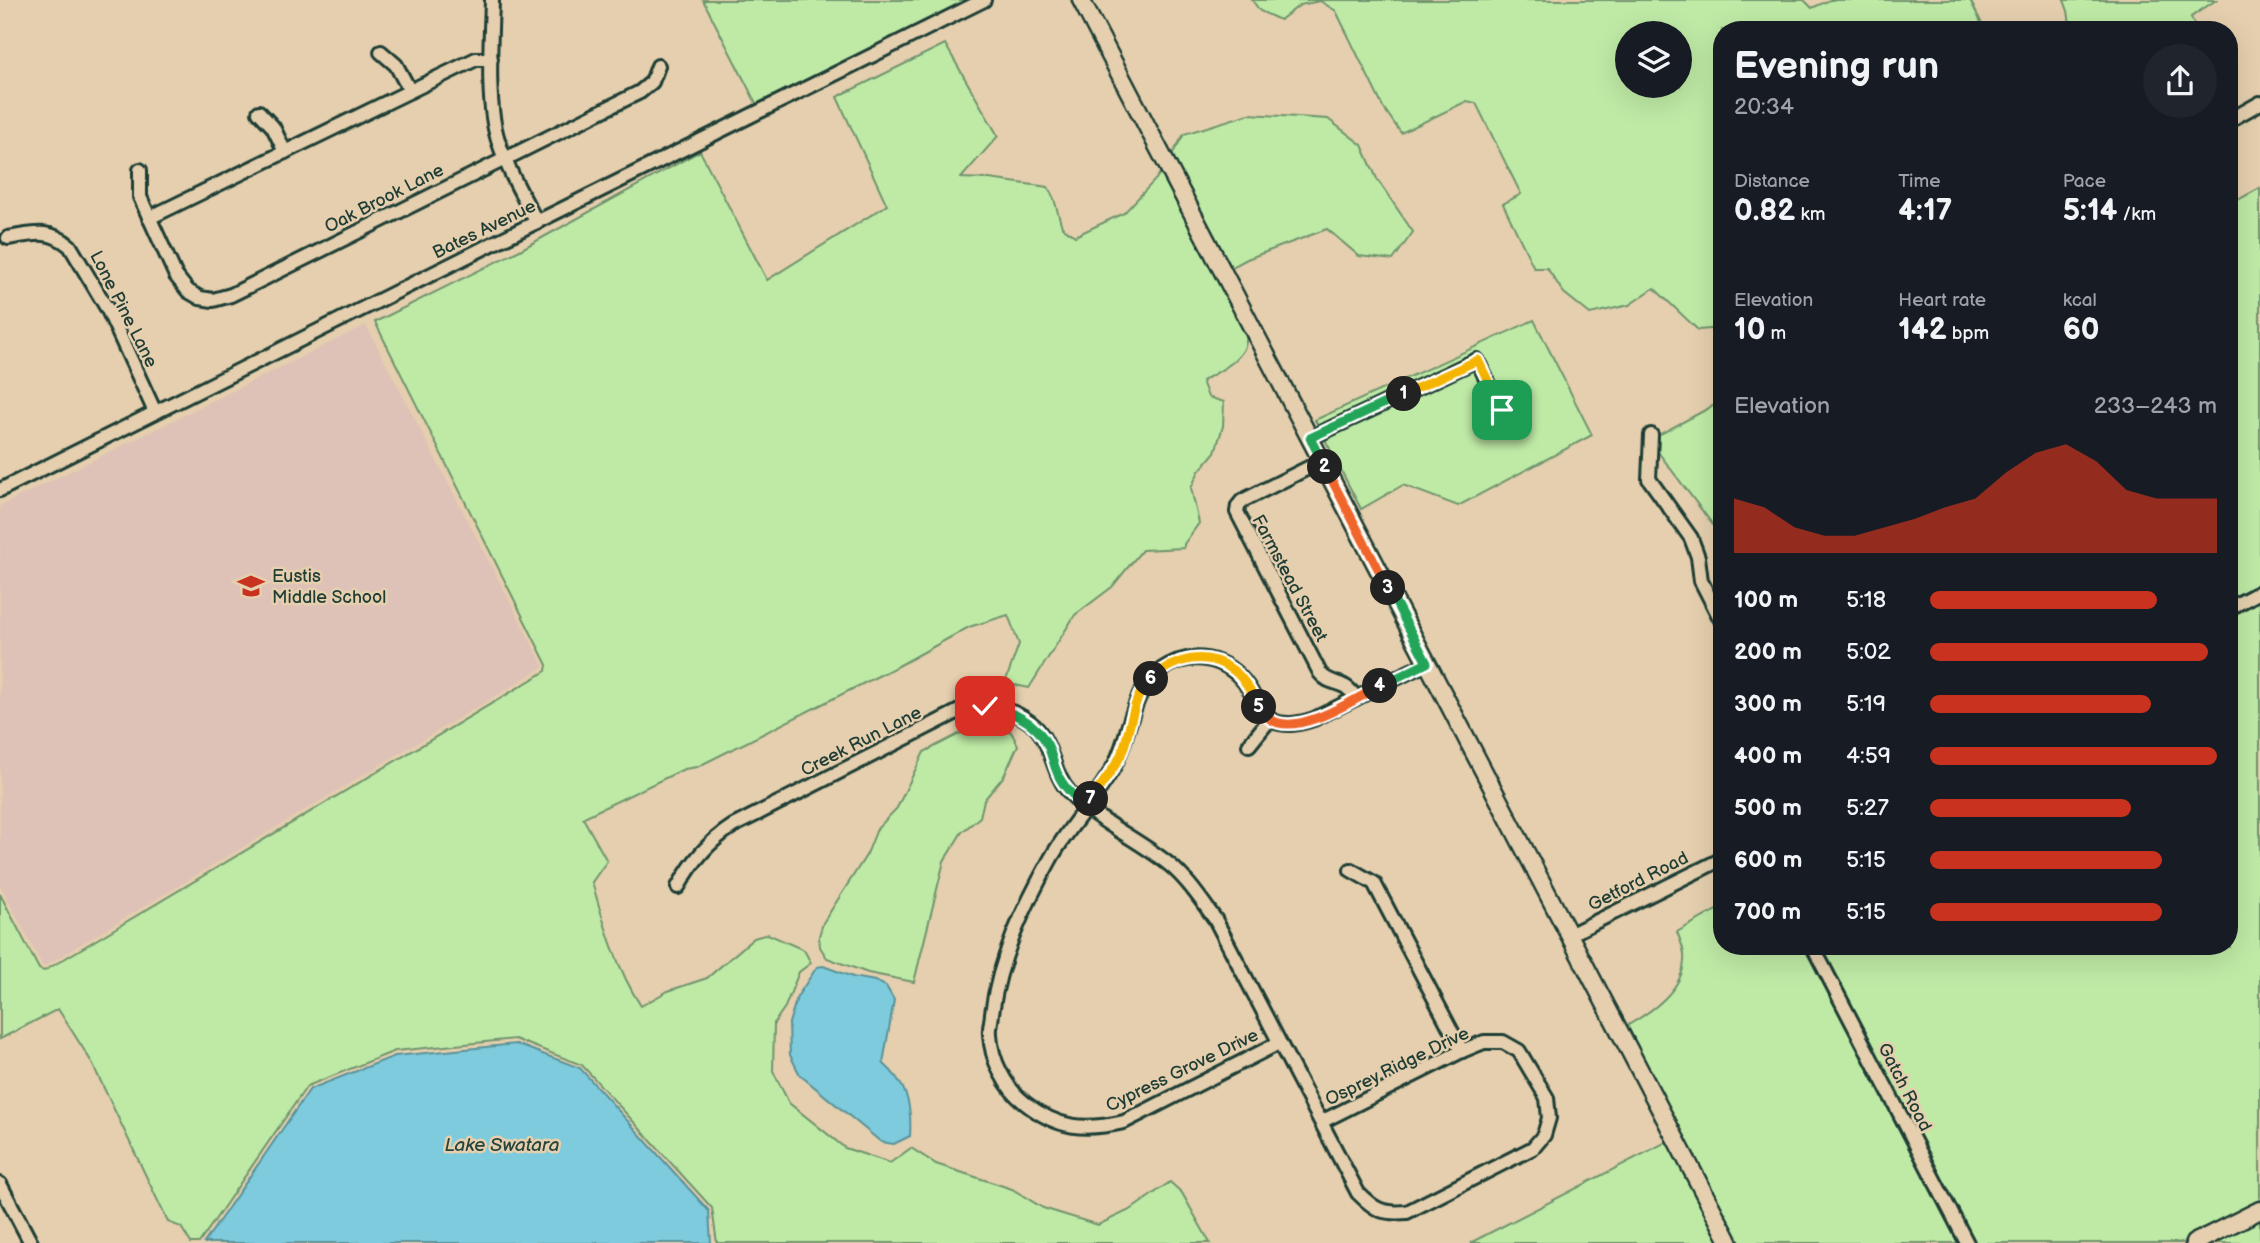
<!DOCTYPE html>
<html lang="en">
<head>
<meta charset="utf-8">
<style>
	:root { --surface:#171b24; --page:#20242c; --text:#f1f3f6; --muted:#9ea1a6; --accent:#c8321e }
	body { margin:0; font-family:"Balsamiq Sans",sans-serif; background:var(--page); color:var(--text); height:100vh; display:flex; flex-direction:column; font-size:26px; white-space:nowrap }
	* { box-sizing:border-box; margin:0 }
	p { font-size:23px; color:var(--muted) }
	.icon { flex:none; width:38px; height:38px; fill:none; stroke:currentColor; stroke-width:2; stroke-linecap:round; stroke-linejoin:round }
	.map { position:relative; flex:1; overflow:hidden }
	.drawer { position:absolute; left:1713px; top:21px; width:525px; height:934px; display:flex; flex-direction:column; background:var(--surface); border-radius:28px; box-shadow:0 7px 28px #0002 }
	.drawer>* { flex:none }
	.controls { position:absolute; left:1615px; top:21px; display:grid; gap:14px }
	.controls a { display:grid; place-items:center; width:77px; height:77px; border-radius:50%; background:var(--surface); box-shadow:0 7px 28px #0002; font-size:35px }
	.pin { position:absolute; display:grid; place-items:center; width:60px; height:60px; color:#fff; margin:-30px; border-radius:14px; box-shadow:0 4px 10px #0006 }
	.km { position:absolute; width:35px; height:35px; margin:-18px; border-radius:50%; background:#222; color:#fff; font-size:19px; line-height:35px; text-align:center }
	.round { display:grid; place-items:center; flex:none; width:74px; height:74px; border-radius:37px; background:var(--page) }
	.overview { display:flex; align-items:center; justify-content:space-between; height:119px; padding:0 21px }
	h1 { font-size:38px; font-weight:700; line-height:52px }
	.figures { display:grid; grid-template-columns:repeat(3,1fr); gap:10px; height:119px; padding:7px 21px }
	.figures div { display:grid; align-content:center }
	.figures b { font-size:30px; font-weight:700 }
	.figures small { font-size:19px; font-weight:400 }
	.figures p { font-size:19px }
	.chart { height:196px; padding:14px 21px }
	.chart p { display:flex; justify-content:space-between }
	.chart svg { width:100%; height:126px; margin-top:7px; fill:var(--accent); opacity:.7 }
	ul { padding:0 21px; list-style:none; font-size:23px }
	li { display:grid; grid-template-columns:112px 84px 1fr; align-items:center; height:52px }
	li i { height:18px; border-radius:9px; background:var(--accent) }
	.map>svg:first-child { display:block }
	.built { fill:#dec2b7 }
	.green { fill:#bfeaa6; stroke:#6f946d; stroke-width:2; fill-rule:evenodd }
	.water { fill:#7ecbdd; stroke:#589299; stroke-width:2 }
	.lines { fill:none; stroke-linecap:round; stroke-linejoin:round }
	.minor-casing { stroke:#1f3d34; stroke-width:18 }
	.major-casing { stroke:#1f3d34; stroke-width:21 }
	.minor { stroke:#e5cfae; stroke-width:12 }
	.major { stroke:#e5cfae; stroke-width:16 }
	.split-1-casing { stroke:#fff; stroke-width:14 }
	.split-2-casing { stroke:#fff; stroke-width:14 }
	.split-3-casing { stroke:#fff; stroke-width:14 }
	.split-4-casing { stroke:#fff; stroke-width:14 }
	.split-5-casing { stroke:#fff; stroke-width:14 }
	.split-6-casing { stroke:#fff; stroke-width:14 }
	.split-7-casing { stroke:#fff; stroke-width:14 }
	.split-8-casing { stroke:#fff; stroke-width:14 }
	.split-1 { stroke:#f5b400; stroke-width:9 }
	.split-2 { stroke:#22a559; stroke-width:9 }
	.split-3 { stroke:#f0652b; stroke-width:9 }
	.split-4 { stroke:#22a559; stroke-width:9 }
	.split-5 { stroke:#f0652b; stroke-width:9 }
	.split-6 { stroke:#f5b400; stroke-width:9 }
	.split-7 { stroke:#f5b400; stroke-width:9 }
	.split-8 { stroke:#22a559; stroke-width:9 }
	.labels { text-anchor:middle; stroke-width:5; stroke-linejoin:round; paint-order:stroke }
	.street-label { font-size:18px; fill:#1f3d34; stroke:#e5cfae }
	.poi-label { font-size:18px; fill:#1f3d34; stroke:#e5cfae; text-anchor:start }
	.water-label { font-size:19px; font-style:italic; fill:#24443c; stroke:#e5cfae }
</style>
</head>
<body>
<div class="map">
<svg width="2260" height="1243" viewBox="0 0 2260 1243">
	<rect width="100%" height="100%" fill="#e5cfae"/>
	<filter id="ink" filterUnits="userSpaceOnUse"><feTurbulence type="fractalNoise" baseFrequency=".0143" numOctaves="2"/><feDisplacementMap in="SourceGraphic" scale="14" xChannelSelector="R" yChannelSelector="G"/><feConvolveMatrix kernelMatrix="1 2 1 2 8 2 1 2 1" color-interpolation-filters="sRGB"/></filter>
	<g filter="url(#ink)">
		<!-- built -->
		<path class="built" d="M366,325L544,667L43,967L0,885V506Z"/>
		<!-- green -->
		<g class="green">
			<path d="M703,0H972L758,107Z"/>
			<path d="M1252,0H1804L1812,8L1830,0H1970L1985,30H1722V328L1698,330L1654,288L1629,305L1590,314L1564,293L1547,268H1534L1503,204L1521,194L1476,103L1467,101L1401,133L1383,107L1336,11L1320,1L1300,5L1280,20L1260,11ZM1680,33V86H1628V33Z"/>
			<path d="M2064,0H2216L2191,17L2196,30H2071L2068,11Z"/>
			<path d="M945,44L998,136L961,178L989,179L1048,187L1054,199L1062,227L1075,236L1124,213L1156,179L1164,167L1231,307C1265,346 1237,362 1202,381L1208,397L1224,402L1223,426L1215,452L1199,471L1191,488L1199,523L1184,544V548L1142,550L1112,587L1075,615L1029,688L1005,683L1019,644L1008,615L969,627L902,664L697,767L684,769L584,817L583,818L607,861L592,882C604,924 617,970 641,1006L668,991L707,978L754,938L768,934L804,950L811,963L799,972L785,1007L774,1023L773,1071L789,1103L845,1148L890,1163L911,1148L936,1164L1012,1189L1043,1208L1098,1225L1132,1209L1170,1182L1182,1193L1210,1243H717L712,1208L582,1065L515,1039L395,1051L307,1086L199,1243H191L181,1227L168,1222L91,1061L58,1009L0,1039V894L39,969L44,971L546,671L547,665L375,322L520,250L700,151L767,280L887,205L837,97Z"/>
			<path d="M1249,114L1328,119L1362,145L1377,179L1413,232L1393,260L1359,256L1327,229L1247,259L1227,270L1170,158L1184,134Z"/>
			<path d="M2260,188V586L2230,602V204Z"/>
			<path d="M1534,320L1592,435L1458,506L1403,485L1361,509L1315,420Z"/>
			<path d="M1722,401V526L1716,529L1649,440Z"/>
			<path d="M2260,598V1205L2182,1243H1735L1623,1028C1650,1013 1687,989 1684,954C1683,947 1680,939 1677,932L1722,907V947H2230V614Z"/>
			<path d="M991,723L1011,732L1018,745L1004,776L984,800L980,817L962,832L944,861L914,982L868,973L827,958L820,947L819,936L823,923L867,854L877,829L897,808L924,752L967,730Z"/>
			<path d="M1670,1140L1724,1243H1470Z"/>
			<path d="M2260,1216V1243H2206Z"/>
		</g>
		<!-- water -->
		<g class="water">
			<path d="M823,966L853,977L875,981L886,986L894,1000L883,1063C907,1084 912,1105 910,1136L894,1144L881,1142L800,1075L790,1055L789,1023L797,997L817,967Z"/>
			<path d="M516,1044L580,1068L709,1211L711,1243H204L310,1089L395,1056Z"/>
		</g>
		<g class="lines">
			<!-- minor casing -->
			<g class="minor-casing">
				<g id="minor">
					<path d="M492,0C491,40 486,103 498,140C507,169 523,196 537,223"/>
					<path d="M381,52L396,65L410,91"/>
					<path d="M259,112L273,127L285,152"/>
					<path d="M2230,120L2260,103"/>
					<path d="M140,170V197L176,276L188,291L200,298L213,300L231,295L640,92L652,82L658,66"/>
					<path d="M149,218L476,59H491"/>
					<path d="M8,238C33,234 49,228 70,246L108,310L155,412"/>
					<path d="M1651,435L1649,479L1691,538L1698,557L1701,581L1722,622"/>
					<path d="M1310,438L1477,360L1502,410"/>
					<path d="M1322,461L1242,501L1238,506L1237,512L1320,673C1331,687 1344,678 1356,698"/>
					<path d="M0,490C327,324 656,164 984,0"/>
					<path d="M2230,608L2260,592"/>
					<path d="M1249,745L1270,719"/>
					<path d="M1351,870L1374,883L1462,1051"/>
					<path d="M678,887C693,861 708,842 733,826L959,711C986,706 1008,705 1031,723C1053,740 1051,773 1070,793C1098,822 1138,839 1170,865C1188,880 1201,900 1215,919L1358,1193C1375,1210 1382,1214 1407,1212L1533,1148L1544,1135L1549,1118L1547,1098L1519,1051L1503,1042H1484L1462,1051L1321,1122"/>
					<path d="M1569,935L1722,859"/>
					<path d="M1813,947L1967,1243"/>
					<path d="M1279,1043L1124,1122C1084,1131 1058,1129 1025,1103C1005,1088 991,1059 990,1034C989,1027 992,1020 992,1013C999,959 1024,907 1050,860C1068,827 1095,800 1113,768C1131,737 1129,692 1161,670C1191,649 1228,657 1248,687C1256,699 1260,714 1273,721C1287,727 1301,723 1314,719L1427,663"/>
					<path d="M0,1184L31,1243"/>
				</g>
			</g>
			<!-- major casing -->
			<g class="major-casing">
				<g id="major">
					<path d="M1081,0L1730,1243"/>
					<path d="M2194,1243L2260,1210"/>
				</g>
			</g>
			<!-- minor -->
			<use href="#minor" class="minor"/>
			<!-- major -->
			<use href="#major" class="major"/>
		</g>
	</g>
	<g class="lines" filter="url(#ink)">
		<!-- split-1 casing -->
		<g class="split-1-casing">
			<path id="split-1" d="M1404,394L1478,360L1502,410"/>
		</g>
		<!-- split-2 casing -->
		<g class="split-2-casing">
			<path id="split-2" d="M1325,467L1310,438L1404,394"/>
		</g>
		<!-- split-3 casing -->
		<g class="split-3-casing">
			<path id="split-3" d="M1325,467L1388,588"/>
		</g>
		<!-- split-4 casing -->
		<g class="split-4-casing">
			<path id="split-4" d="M1380,686L1427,663L1388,588"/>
		</g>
		<!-- split-5 casing -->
		<g class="split-5-casing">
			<path id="split-5" d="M1259,707C1262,711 1266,716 1270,719C1297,738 1355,699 1380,686"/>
		</g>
		<!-- split-6 casing -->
		<g class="split-6-casing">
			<path id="split-6" d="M1151,679C1175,658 1206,650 1233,670C1245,679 1252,694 1259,707"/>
		</g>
		<!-- split-7 casing -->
		<g class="split-7-casing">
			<path id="split-7" d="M1091,799C1101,785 1112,772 1120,757C1132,732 1130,698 1151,679"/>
		</g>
		<!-- split-8 casing -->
		<g class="split-8-casing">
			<path id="split-8" d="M985,706C1011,711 1036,720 1048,746C1053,758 1055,772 1062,782C1068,792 1077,799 1085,806L1091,799"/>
		</g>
		<!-- split-1 -->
		<use href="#split-1" class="split-1"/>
		<!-- split-2 -->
		<use href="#split-2" class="split-2"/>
		<!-- split-3 -->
		<use href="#split-3" class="split-3"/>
		<!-- split-4 -->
		<use href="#split-4" class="split-4"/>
		<!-- split-5 -->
		<use href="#split-5" class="split-5"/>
		<!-- split-6 -->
		<use href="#split-6" class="split-6"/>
		<!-- split-7 -->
		<use href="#split-7" class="split-7"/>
		<!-- split-8 -->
		<use href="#split-8" class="split-8"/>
	</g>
	<!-- icons -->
	<defs>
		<g id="school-bare" transform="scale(2.1)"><path d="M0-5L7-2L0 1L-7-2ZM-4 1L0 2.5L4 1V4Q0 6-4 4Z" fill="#c8321e" stroke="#e5cfae" stroke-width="2.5" paint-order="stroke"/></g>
	</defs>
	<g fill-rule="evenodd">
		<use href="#school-bare" x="251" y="586"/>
	</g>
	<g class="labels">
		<!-- street labels -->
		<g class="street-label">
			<text transform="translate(384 198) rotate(-27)" y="6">Oak Brook Lane</text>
			<text transform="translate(484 229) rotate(-26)" y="6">Bates Avenue</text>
			<text transform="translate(124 309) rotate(63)" y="6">Lone Pine Lane</text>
			<text transform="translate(1290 578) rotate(62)" y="6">Farmstead Street</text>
			<text transform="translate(861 741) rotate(-27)" y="6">Creek Run Lane</text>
			<text transform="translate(1638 881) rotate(-27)" y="6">Getford Road</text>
			<text transform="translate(1397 1066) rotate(-26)" y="6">Osprey Ridge Drive</text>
			<text transform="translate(1182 1070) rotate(-26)" y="6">Cypress Grove Drive</text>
			<text transform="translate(1905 1087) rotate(63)" y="6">Gatch Road</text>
		</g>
		<!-- poi labels -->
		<g class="poi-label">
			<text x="272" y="582">Eustis<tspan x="272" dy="21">Middle School</tspan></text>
		</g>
		<!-- water labels -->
		<g class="water-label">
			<text x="502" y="1151">Lake Swatara</text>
		</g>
	</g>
</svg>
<div class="controls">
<a><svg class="icon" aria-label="layers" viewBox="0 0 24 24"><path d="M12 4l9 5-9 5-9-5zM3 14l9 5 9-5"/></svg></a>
</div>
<div class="pin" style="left:1502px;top:410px;background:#1e9e55"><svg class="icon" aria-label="arrive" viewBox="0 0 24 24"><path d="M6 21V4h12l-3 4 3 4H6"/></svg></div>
<div class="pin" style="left:985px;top:706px;background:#d93025"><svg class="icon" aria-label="check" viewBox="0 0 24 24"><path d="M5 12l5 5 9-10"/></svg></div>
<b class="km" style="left:1404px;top:394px">1</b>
<b class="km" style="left:1325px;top:467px">2</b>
<b class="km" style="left:1388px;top:588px">3</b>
<b class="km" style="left:1380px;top:686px">4</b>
<b class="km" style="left:1259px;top:707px">5</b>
<b class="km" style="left:1151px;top:679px">6</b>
<b class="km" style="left:1091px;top:799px">7</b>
<section class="drawer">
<div class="overview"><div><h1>Evening run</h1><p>20:34</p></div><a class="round"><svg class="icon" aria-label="share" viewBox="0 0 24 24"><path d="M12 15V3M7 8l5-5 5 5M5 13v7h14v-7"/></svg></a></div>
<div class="figures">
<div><p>Distance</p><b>0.82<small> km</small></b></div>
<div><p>Time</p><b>4:17</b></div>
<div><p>Pace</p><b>5:14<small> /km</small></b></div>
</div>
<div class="figures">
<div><p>Elevation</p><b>10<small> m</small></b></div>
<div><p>Heart rate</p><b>142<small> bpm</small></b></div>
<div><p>kcal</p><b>60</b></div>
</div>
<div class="chart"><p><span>Elevation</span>233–243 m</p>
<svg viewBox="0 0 160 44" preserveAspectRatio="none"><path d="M0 44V25L10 28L20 35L30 38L40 38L50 35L60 32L70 28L80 25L90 16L100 9L110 6L120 12L130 22L140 25L150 25L160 25V44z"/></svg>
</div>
<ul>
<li><b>100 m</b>5:18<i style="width:79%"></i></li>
<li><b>200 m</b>5:02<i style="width:97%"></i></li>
<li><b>300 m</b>5:19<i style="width:77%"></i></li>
<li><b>400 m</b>4:59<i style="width:100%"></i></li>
<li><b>500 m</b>5:27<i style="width:70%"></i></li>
<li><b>600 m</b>5:15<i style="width:81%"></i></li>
<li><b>700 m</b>5:15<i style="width:81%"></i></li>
</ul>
</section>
</div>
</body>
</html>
